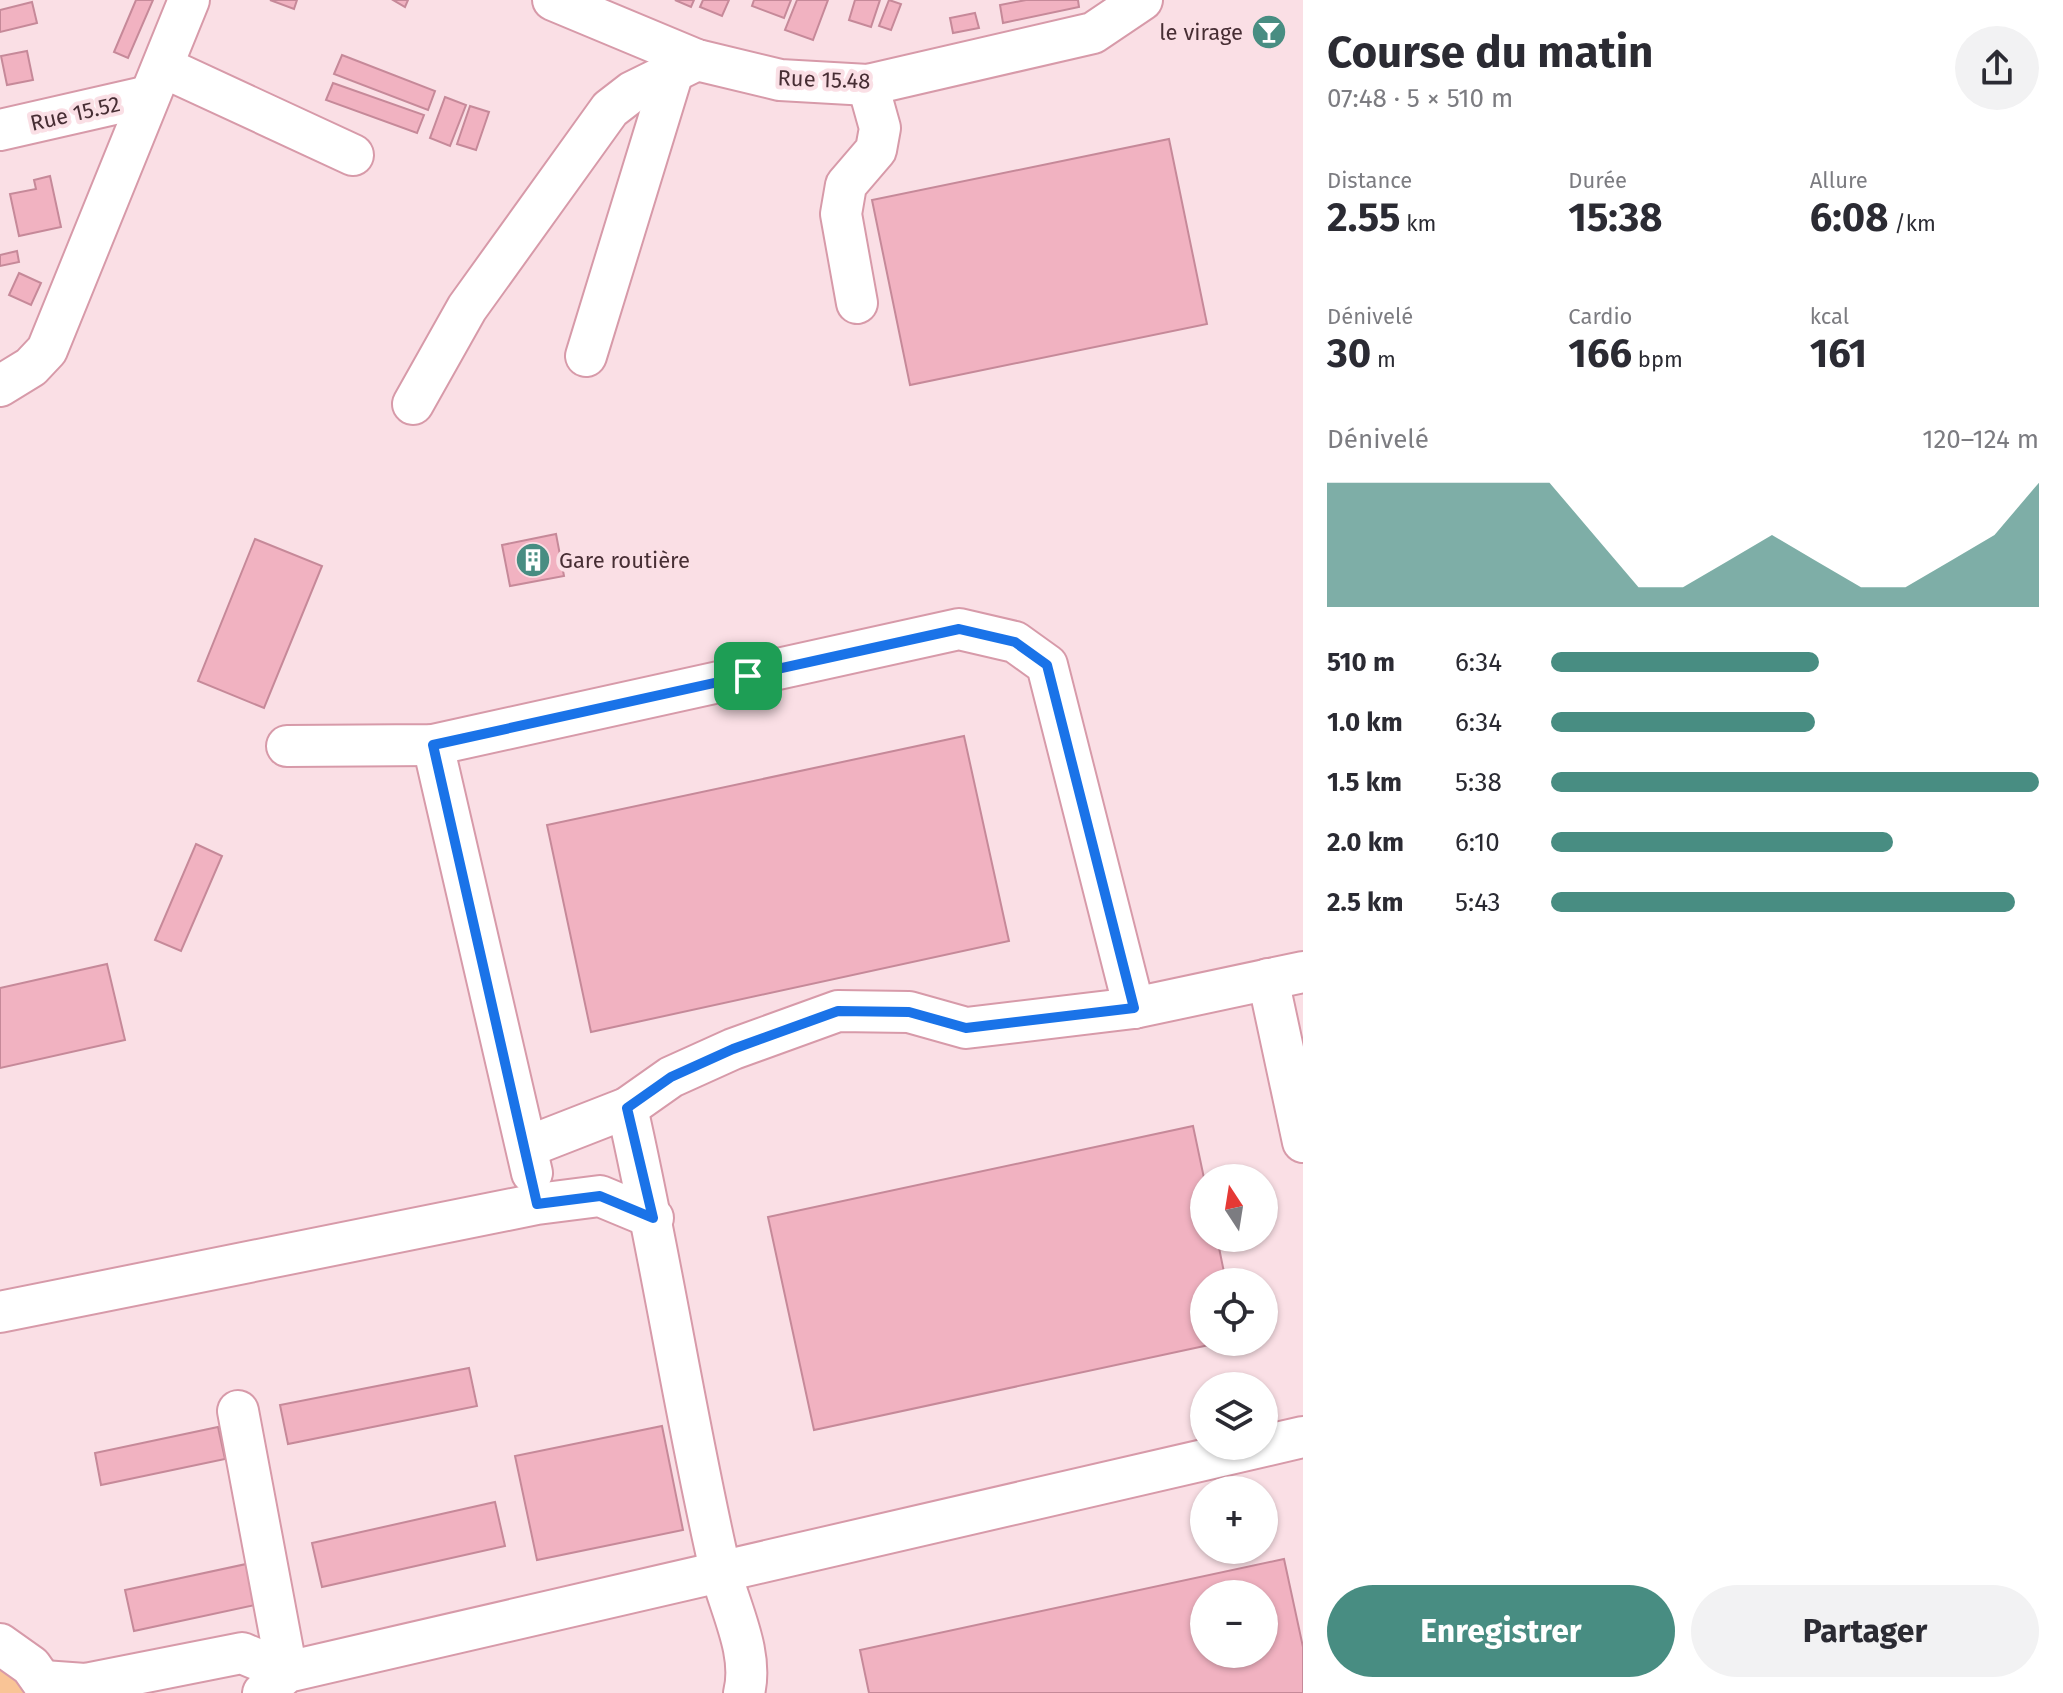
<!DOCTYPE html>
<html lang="fr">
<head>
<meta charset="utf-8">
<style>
	:root { --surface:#fff; --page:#f2f2f3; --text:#2b2b33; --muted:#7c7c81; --accent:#488d82 }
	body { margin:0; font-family:"Fira Sans",sans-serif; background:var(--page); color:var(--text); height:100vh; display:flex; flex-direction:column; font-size:30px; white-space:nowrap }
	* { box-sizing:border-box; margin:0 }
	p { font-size:26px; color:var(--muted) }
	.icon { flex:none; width:44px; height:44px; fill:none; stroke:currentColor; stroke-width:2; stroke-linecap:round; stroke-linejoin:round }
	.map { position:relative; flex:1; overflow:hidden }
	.drawer { display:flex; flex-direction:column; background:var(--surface); width:760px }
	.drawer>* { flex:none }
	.needle { width:52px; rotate:348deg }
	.tools { position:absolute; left:1190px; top:1164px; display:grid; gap:16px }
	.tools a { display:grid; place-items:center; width:88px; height:88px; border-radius:50%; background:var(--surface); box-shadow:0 2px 6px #0004; font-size:40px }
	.pin { position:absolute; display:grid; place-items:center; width:68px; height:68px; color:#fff; margin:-34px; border-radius:16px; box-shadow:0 4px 12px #0006 }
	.round { display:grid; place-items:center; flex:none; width:84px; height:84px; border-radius:42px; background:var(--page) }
	.summary { display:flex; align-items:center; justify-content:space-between; height:136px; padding:0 24px }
	h1 { font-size:44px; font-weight:700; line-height:60px }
	.metrics { display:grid; grid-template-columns:repeat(3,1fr); gap:12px; height:136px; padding:8px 24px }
	.metrics div { display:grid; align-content:center }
	.metrics b { font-size:40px; font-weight:700 }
	.metrics small { font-size:22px; font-weight:400 }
	.metrics p { font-size:22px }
	.chart { height:224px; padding:16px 24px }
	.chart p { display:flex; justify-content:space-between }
	.chart svg { width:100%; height:144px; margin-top:8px; fill:var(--accent); opacity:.7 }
	.action { display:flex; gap:16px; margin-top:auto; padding:16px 24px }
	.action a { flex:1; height:92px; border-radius:48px; background:var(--accent); color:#fff; font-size:32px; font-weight:700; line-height:92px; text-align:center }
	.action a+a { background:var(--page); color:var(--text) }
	ul { padding:0 24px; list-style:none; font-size:26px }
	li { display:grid; grid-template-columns:128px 96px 1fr; align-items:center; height:60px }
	li i { height:20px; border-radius:10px; background:var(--accent) }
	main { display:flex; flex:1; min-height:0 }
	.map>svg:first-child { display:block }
	.green { fill:#f9c496 }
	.building { fill:#f1b2c1; stroke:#c68999; stroke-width:2; fill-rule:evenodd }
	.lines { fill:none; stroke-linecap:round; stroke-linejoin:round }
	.minor-casing { stroke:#d79aa9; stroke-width:44 }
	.minor { stroke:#fff; stroke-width:40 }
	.route-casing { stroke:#fff; stroke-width:16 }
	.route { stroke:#1a73e8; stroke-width:10 }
	.labels { text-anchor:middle; stroke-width:8; stroke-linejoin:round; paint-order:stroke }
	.poi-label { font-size:22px; fill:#472e34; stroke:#fadfe5; text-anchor:end }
	.street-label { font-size:22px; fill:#472e34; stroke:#fadfe5 }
</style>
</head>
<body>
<main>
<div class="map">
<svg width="1303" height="1693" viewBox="0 0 1303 1693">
	<rect width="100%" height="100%" fill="#fadfe5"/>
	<!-- green -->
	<path class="green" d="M0,1665L28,1693H0Z"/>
	<!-- building -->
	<g class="building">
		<path d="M136,0H153L128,58L114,52Z"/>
		<path d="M270,0H297L294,9Z"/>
		<path d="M393,0H408L405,7Z"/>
		<path d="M675,0H694L691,7Z"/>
		<path d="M703,0H729L722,16L700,7Z"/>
		<path d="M754,0H791L784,18L752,6Z"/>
		<path d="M797,0H828L813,40L785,30Z"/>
		<path d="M855,0H880L871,27L849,20Z"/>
		<path d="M889,0L901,4L891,30L879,26Z"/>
		<path d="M1026,0H1078L1079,7L1003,23L1000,5Z"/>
		<path d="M32,2L37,23L0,32V10Z"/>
		<path d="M975,13L979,28L953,33L950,18Z"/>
		<path d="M27,51L33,80L7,85L1,56Z"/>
		<path d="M342,55L435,91L428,110L334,74Z"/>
		<path d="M333,83L424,115L417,133L326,100Z"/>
		<path d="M445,97L466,105L450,146L430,138Z"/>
		<path d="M470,106L489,112L476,150L457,144Z"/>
		<path d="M1169,139L1207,324L910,385L872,200Z"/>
		<path d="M50,176L61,227L19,236L10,194L36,189L34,180Z"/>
		<path d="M17,251L19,262L0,266V255Z"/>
		<path d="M19,273L41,283L31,305L9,295Z"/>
		<path d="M556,534L564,576L510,586L502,545Z"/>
		<path d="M255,539L322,566L264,708L198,681Z"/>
		<path d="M964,736L1009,941L591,1032L547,825Z"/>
		<path d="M196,844L222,856L181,951L155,940Z"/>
		<path d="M107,964L125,1040L0,1068V988Z"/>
		<path d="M1193,1126L1204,1178V1238H1217L1226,1282H1204V1342H1223L814,1430L768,1217Z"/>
		<path d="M469,1368L477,1406L288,1444L280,1405Z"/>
		<path d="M662,1426L683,1530L537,1560L515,1456Z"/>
		<path d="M218,1427L225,1459L101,1485L95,1453Z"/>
		<path d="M495,1502L505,1546L322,1587L312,1543Z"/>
		<path d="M1284,1559L1303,1647V1693H869L860,1650ZM1204,1594H1264V1654H1204Z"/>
		<path d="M260,1561L269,1602L134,1631L125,1590Z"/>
	</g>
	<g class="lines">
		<!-- minor casing -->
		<g class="minor-casing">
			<g id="minor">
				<path d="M553,0L697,60L780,80L868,85L1093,33L1142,0"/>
				<path d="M163,67L353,155"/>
				<path d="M0,130L149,96"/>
				<path d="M857,303L841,214L846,185L876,150L880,128L868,85"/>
				<path d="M586,356L673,72"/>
				<path d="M0,386L31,367L47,350L189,0"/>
				<path d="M413,404L467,308L610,109L632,92L697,60"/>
				<path d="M433,745L532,1173"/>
				<path d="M287,746L433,745L959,629L1015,642L1047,665L1134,1008"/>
				<path d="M1268,979L1303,1142"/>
				<path d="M627,1108C662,1261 685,1417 720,1569C730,1609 754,1653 744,1693"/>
				<path d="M527,1147L627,1108L671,1077L733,1049L838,1011L909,1012L966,1028L1134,1008L1303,972"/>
				<path d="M0,1312L537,1204L600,1196L653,1218"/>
				<path d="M238,1411L287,1672"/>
				<path d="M0,1644L31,1666L50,1693"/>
				<path d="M43,1681L85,1684L242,1653L287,1672"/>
				<path d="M263,1693L287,1672L1303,1437"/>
			</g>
		</g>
		<!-- minor -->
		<use href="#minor" class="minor"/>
	</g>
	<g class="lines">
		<!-- route casing -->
		<g class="route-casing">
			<path id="route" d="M959,629L1015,642L1047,665L1134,1008L966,1028L909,1012L838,1011L733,1049L671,1077L627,1108L653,1218L600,1196L537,1204L433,745Z"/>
		</g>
		<!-- route -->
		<use href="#route" class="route"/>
	</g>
	<!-- icons -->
	<defs>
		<g id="bar-disc" transform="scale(1.8)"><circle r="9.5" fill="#488d82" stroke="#fadfe5"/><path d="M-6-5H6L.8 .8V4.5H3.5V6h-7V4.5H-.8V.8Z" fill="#fff"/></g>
		<g id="building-disc" transform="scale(1.8)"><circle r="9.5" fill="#488d82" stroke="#fadfe5"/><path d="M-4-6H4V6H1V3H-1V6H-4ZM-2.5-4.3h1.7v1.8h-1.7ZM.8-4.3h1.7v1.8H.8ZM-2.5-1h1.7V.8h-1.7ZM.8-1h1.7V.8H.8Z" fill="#fff"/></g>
	</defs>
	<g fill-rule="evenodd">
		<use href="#bar-disc" x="1269" y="32"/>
		<use href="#building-disc" x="533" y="560"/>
	</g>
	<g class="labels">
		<!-- poi labels -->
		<g class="poi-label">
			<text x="1243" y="40">le virage</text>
			<text x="559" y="568" text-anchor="start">Gare routière</text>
		</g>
		<!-- street labels -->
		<g class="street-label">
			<text transform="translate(824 79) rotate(2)" y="8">Rue 15.48</text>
			<text transform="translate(75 113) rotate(-13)" y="8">Rue 15.52</text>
		</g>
	</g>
</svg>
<div class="tools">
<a><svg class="needle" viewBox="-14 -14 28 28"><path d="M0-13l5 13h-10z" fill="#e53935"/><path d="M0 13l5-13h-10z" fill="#7c7c81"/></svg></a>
<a><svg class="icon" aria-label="locate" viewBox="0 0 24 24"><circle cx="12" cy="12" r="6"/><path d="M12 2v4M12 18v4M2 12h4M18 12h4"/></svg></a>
<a><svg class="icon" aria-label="layers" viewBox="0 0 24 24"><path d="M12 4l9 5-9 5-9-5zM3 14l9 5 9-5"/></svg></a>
<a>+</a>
<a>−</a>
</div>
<div class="pin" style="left:748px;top:676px;background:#1e9e55"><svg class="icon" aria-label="arrive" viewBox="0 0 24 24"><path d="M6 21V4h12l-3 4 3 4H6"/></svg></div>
</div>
<section class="drawer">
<div class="summary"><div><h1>Course du matin</h1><p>07:48 · 5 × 510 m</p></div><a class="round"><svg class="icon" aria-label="share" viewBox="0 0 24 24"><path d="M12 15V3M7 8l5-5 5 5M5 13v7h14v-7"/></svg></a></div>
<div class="metrics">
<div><p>Distance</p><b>2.55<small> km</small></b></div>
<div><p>Durée</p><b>15:38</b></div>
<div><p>Allure</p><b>6:08<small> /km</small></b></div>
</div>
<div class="metrics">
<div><p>Dénivelé</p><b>30<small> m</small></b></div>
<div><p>Cardio</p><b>166<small> bpm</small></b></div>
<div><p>kcal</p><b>161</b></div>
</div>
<div class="chart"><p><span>Dénivelé</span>120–124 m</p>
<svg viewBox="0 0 160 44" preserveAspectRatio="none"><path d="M0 44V6L10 6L20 6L30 6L40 6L50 6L60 22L70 38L80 38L90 30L100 22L110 30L120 38L130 38L140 30L150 22L160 6V44z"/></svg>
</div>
<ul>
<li><b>510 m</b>6:34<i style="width:55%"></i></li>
<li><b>1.0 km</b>6:34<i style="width:54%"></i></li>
<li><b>1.5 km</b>5:38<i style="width:100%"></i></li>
<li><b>2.0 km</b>6:10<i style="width:70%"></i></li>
<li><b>2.5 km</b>5:43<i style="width:95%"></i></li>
</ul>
<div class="action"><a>Enregistrer</a><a>Partager</a></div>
</section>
</main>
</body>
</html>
